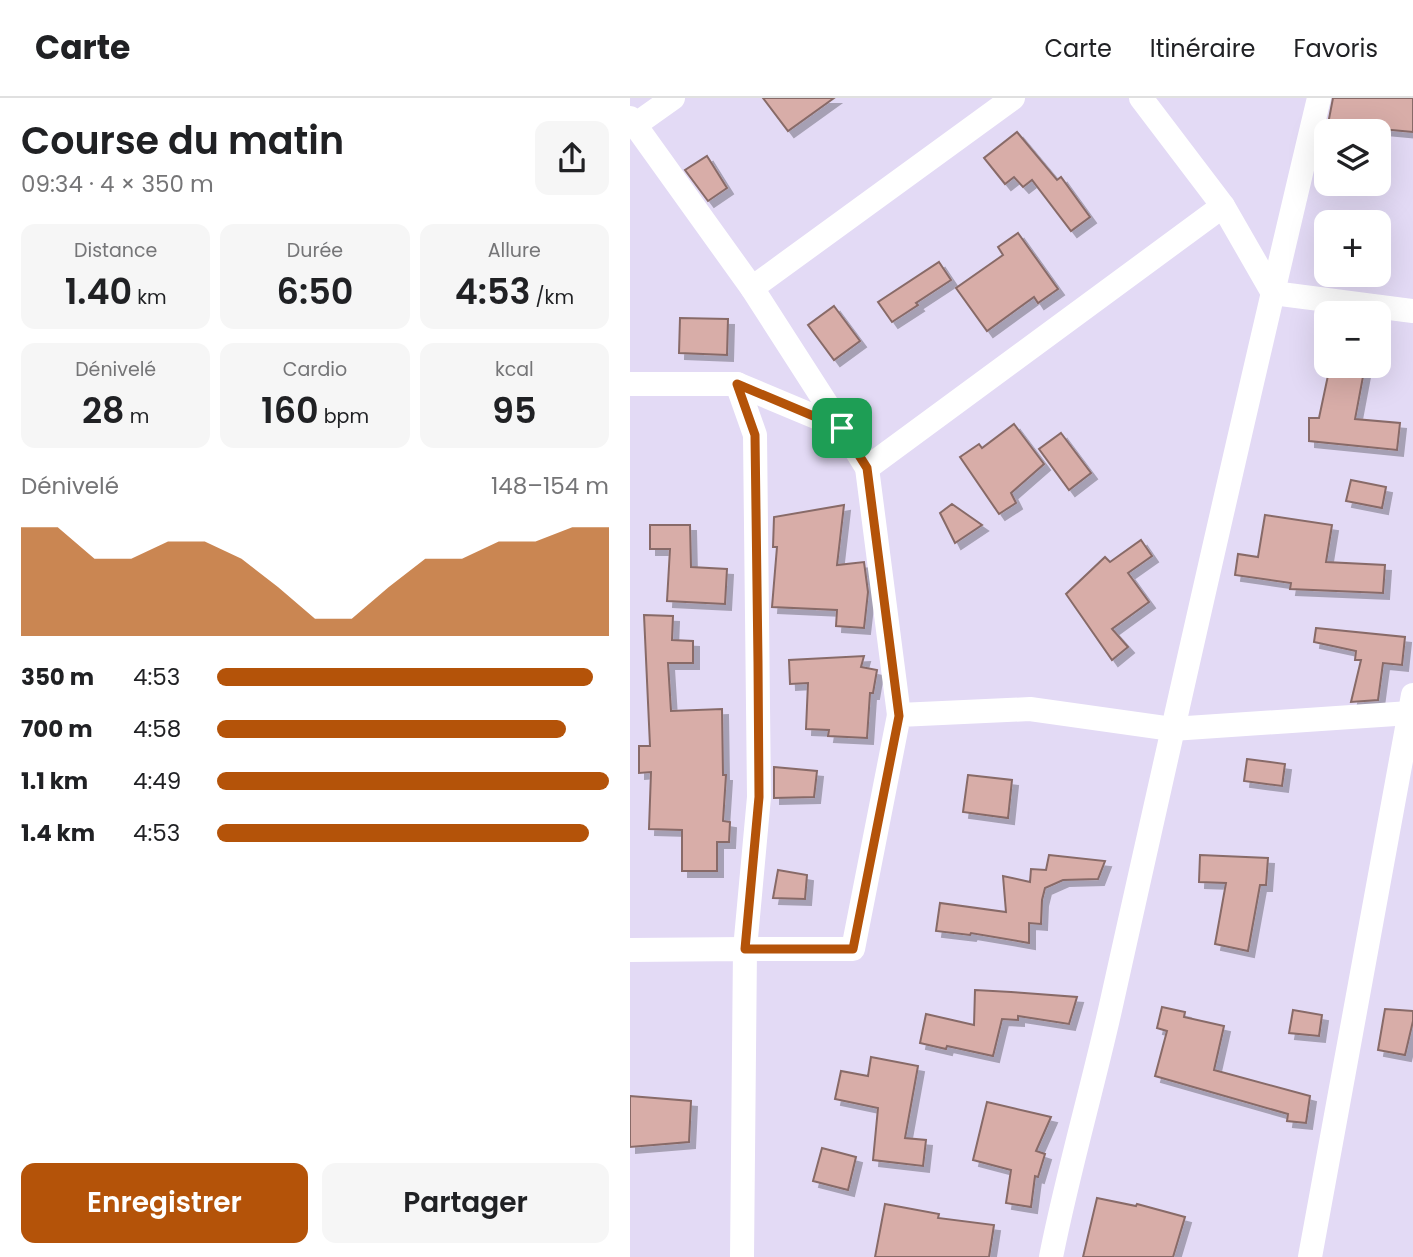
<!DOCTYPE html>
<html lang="fr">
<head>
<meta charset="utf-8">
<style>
	:root { --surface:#fff; --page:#f6f6f6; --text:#202124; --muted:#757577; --line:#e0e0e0; --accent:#b45309 }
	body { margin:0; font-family:Poppins,sans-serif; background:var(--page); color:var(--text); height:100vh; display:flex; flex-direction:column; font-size:26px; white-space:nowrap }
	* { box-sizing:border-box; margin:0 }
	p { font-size:23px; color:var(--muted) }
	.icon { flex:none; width:38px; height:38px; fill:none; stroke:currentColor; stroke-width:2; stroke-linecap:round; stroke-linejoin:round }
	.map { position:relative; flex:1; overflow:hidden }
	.drawer { display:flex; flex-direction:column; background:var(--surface); width:630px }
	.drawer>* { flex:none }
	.controls { position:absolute; left:684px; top:21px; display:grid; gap:14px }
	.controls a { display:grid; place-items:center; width:77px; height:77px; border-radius:14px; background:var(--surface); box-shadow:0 7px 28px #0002; font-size:35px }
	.pin { position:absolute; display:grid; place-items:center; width:60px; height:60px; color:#fff; margin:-30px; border-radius:14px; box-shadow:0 4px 10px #0006 }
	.round { display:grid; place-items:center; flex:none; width:74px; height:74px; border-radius:14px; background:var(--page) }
	.head { display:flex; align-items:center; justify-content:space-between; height:119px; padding:0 21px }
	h1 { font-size:38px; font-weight:600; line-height:52px }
	.figures { display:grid; grid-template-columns:repeat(3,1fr); gap:10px; height:119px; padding:7px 21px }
	.figures div { display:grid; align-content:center; border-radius:14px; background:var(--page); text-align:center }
	.figures b { font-size:35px; font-weight:600 }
	.figures small { font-size:19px; font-weight:400 }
	.figures p { font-size:19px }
	.chart { height:196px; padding:14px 21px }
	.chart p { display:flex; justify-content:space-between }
	.chart svg { width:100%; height:126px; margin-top:7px; fill:var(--accent); opacity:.7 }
	.cta { display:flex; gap:14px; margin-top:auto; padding:14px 21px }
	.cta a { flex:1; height:80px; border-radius:14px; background:var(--accent); color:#fff; font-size:28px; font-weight:600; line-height:80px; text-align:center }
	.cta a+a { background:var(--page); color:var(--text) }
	ul { padding:0 21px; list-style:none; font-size:23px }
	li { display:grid; grid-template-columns:112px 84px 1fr; align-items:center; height:52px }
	li i { height:18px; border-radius:9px; background:var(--accent) }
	header { display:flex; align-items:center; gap:42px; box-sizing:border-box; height:98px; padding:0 35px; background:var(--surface); border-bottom:2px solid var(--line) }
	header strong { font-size:33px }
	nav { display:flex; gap:38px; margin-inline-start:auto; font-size:24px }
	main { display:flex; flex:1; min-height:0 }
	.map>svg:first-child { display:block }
	.building { fill:#d8ada8; stroke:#886b68; stroke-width:2; filter:url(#shadow) }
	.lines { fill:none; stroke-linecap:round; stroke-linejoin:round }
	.minor { stroke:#fff; stroke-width:24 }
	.route-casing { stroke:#fff; stroke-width:14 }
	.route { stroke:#b45309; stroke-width:9 }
</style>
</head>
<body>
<header>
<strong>Carte</strong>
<nav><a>Carte</a><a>Itinéraire</a><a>Favoris</a></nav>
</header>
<main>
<section class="drawer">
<div class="head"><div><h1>Course du matin</h1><p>09:34 · 4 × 350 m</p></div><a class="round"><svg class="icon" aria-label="share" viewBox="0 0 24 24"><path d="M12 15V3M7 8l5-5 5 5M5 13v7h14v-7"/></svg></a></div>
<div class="figures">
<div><p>Distance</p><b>1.40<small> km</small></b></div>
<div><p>Durée</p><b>6:50</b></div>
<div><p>Allure</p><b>4:53<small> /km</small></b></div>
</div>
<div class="figures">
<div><p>Dénivelé</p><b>28<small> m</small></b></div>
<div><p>Cardio</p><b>160<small> bpm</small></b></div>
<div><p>kcal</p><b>95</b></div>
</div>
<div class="chart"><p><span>Dénivelé</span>148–154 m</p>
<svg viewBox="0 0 160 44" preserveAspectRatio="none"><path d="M0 44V6L10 6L20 17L30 17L40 11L50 11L60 17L70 27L80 38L90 38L100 27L110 17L120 17L130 11L140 11L150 6L160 6V44z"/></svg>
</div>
<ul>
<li><b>350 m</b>4:53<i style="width:96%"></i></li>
<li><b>700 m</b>4:58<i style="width:89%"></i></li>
<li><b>1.1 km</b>4:49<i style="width:100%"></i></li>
<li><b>1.4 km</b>4:53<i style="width:95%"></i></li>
</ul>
<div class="cta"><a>Enregistrer</a><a>Partager</a></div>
</section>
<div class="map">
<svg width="783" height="1159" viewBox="0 0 783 1159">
	<defs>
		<filter id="shadow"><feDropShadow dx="6" dy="6" stdDeviation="0" flood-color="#0004"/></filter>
	</defs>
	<rect width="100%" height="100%" fill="#e3daf5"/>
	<!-- building -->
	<g class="building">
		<path d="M133,0H204L158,33Z"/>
		<path d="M703,0H783V34L698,26Z"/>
		<path d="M387,34L427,82L431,79L460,119L441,133L402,82L393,89L384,79L375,86L354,60Z"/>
		<path d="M77,58L97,90L78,103L55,72Z"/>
		<path d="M388,135L428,191L408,205L404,199L357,233L326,190L373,157L368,149Z"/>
		<path d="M309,164L321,182L286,205L288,207L262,224L248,204Z"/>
		<path d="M204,208L230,243L204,262L178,227Z"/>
		<path d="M50,220L98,221L97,257L49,255Z"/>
		<path d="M700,268H735L725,321L770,325L767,352L679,343V320H689Z"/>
		<path d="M384,326L414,366L381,395L386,405L369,416L330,359L349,346L352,350Z"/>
		<path d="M431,335L461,375L439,392L409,351Z"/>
		<path d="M721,382L756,389L752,410L716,403Z"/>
		<path d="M322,406L352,427L325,445L310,415Z"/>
		<path d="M214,407L207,467L234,464L238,494L234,530L206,528L207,512L142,509L147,449H143L144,419Z"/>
		<path d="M635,417L702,427L696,464L755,467L753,495L660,491L661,485L605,477L608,456L628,459Z"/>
		<path d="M20,427H60L61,469L97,471L95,506L37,503L40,451H20Z"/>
		<path d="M511,442L522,458L498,475L519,504L482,531L498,549L482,562L436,496L475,459L480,464Z"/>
		<path d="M14,517L43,518L42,542L63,543V565H38L41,613L92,611L93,677H96L93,723L100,724L99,744H87V773H52V732L19,731L21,674L9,675V648H20Z"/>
		<path d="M686,530L775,539L772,567L753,565L748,602L721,604L731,562H725L726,553L684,544Z"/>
		<path d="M234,558L231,569L247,572L243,595H240L237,640L198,638L199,632L176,631L178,585L160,586L159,562Z"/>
		<path d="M617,661L655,666L652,688L614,683Z"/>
		<path d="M144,669L187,673L184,699L144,700Z"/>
		<path d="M338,677L382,682L378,720L333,714Z"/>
		<path d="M419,757L475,763L468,781L433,782L415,790L412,802L411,826L399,825V845L341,835L340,837L306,833L310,805L376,814L373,778L400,784L401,771L416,772Z"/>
		<path d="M570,757L638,760L636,787H630L618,853L585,846L596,785L569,784Z"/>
		<path d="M148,772L177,777L175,801L143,800Z"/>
		<path d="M345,892L381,894L447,899L439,926L388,918V922L372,921L363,958L317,948L316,951L290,945L296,916L344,927Z"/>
		<path d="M532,909L555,914L554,919L594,928L584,972L680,998L676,1025L657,1023L658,1016L525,978L537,933L527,930Z"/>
		<path d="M755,911L783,913V923L775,957L748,952Z"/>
		<path d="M663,912L692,917L689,938L659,935Z"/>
		<path d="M241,959L288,968L275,1040L296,1042L293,1068L243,1062L248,1010L205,1001L211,973L238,978Z"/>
		<path d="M0,998L61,1003L59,1044L0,1049Z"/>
		<path d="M357,1004L421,1019L406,1053L415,1056L408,1079L405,1078L401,1109L376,1105L381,1072L343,1062Z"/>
		<path d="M192,1050L226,1059L218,1092L183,1083Z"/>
		<path d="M467,1100L506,1108L507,1106L555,1119L543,1159H453Z"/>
		<path d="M255,1106L309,1116L308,1120L364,1127L359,1159H245Z"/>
	</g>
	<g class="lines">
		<!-- minor -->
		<g class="minor">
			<path d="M511,0L593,108L643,195L783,213"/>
			<path d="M0,20L122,190L212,330"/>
			<path d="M5,27L43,0"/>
			<path d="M122,190L383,0"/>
			<path d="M0,286H107L125,337L129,699L115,851H223L269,617L400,611L542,631L780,615"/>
			<path d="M107,286L212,330L237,370L269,617"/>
			<path d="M237,370L593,108"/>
			<path d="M0,852L115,851L112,1159"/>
			<path d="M421,1159C438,1073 463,989 482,903C549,602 617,300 689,0"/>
			<path d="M680,1159L783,597"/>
		</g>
	</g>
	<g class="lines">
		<!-- route casing -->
		<g class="route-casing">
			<path id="route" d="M107,286L212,330L237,370L269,618L223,851H115L129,699L128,564L125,337Z"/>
		</g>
		<!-- route -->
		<use href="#route" class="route"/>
	</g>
</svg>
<div class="controls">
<a><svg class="icon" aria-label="layers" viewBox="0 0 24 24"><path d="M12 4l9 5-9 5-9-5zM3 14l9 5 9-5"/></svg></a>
<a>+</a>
<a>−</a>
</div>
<div class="pin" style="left:212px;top:330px;background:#1e9e55"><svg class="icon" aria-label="arrive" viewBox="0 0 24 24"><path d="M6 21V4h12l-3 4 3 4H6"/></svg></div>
</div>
</main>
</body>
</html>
